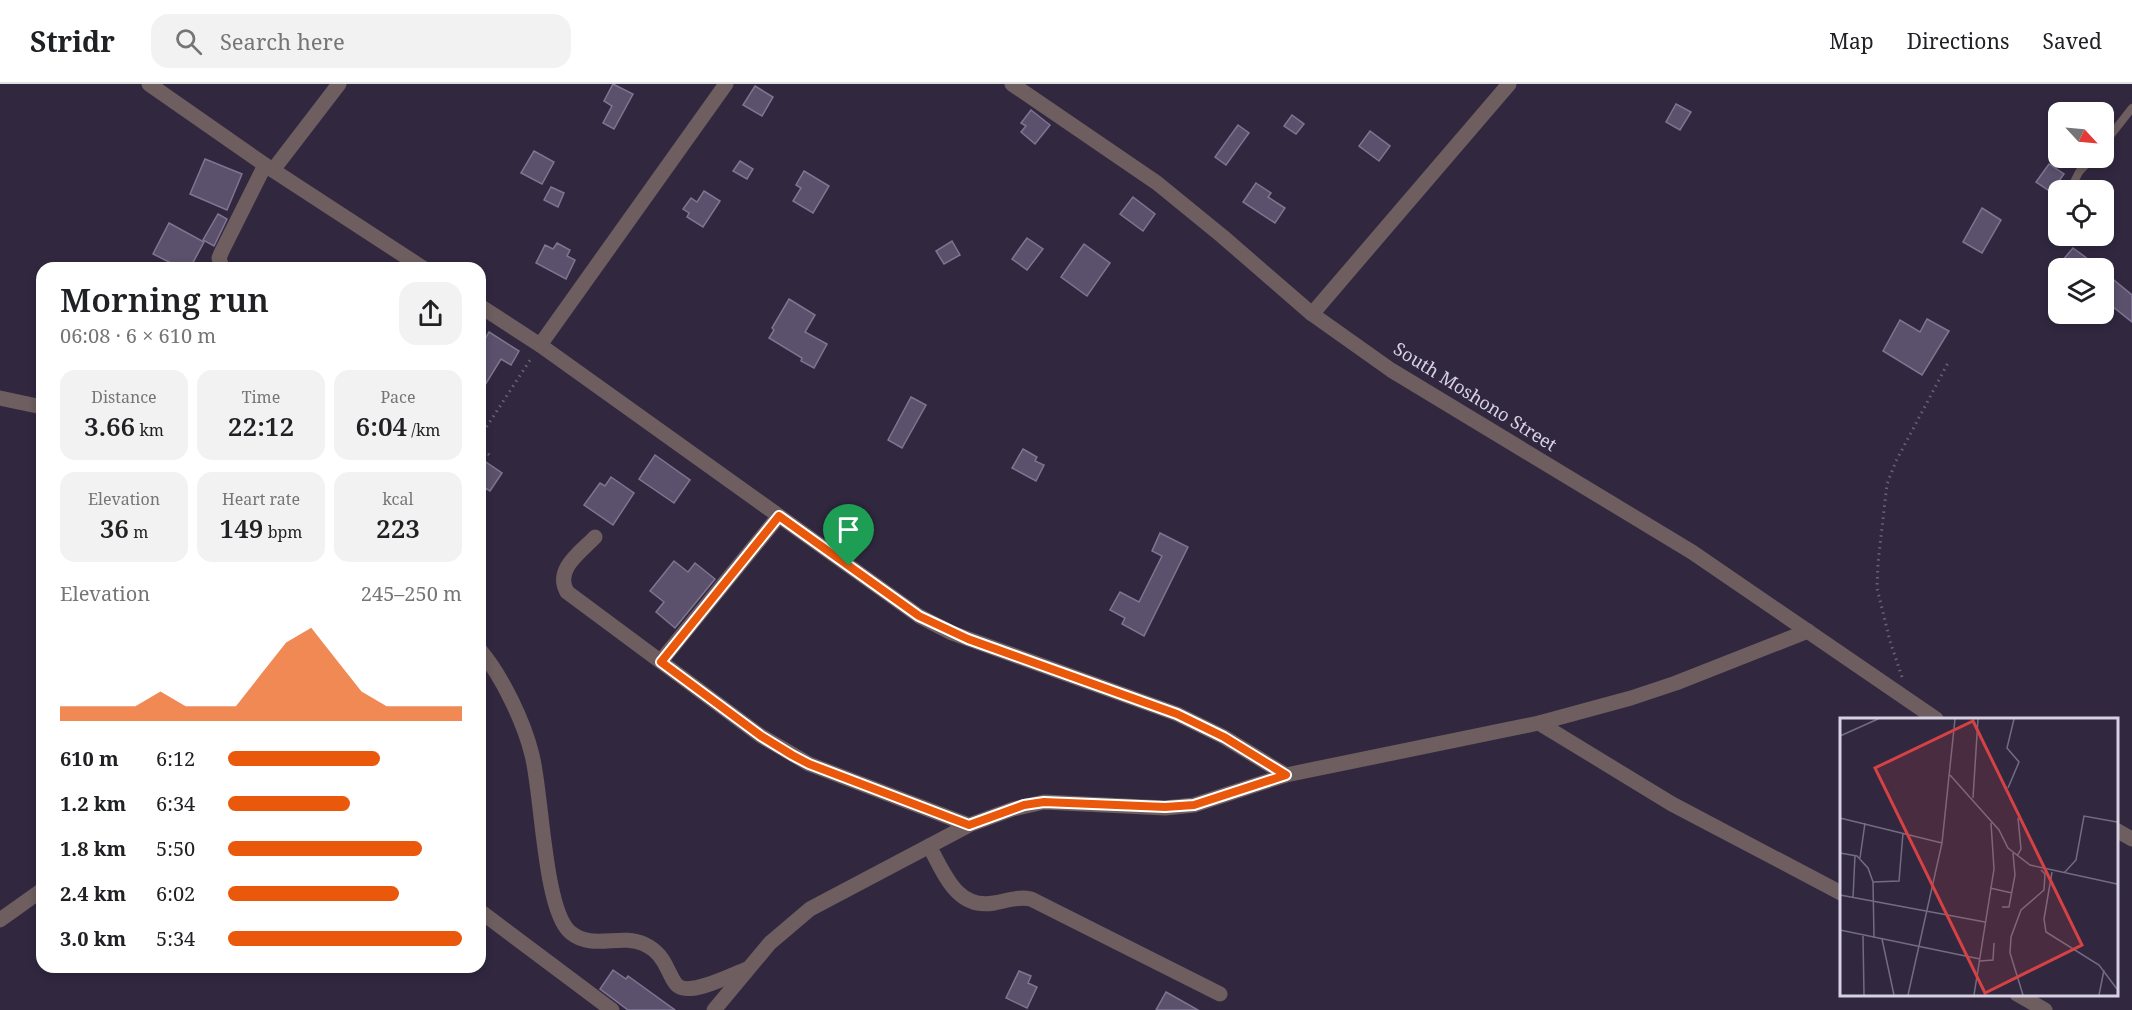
<!DOCTYPE html>
<html lang="en">
<head>
<meta charset="utf-8">
<style>
	:root { --surface:#fff; --page:#f2f2f2; --text:#202124; --muted:#757577; --line:#e0e0e0; --accent:#ea580c }
	body { margin:0; font-family:"Noto Serif",serif; background:var(--page); color:var(--text); height:100vh; display:flex; flex-direction:column; font-size:22px; white-space:nowrap }
	* { box-sizing:border-box; margin:0 }
	p { font-size:20px; color:var(--muted) }
	.icon { flex:none; width:33px; height:33px; fill:none; stroke:currentColor; stroke-width:2; stroke-linecap:round; stroke-linejoin:round }
	.map { position:relative; flex:1; overflow:hidden }
	.sheet { position:absolute; left:36px; top:178px; width:450px; height:711px; display:flex; flex-direction:column; background:var(--surface); border-radius:18px; box-shadow:0 3px 9px #0003 }
	.sheet>* { flex:none }
	.needle { width:39px; rotate:116deg }
	.tools { position:absolute; left:2048px; top:18px; display:grid; gap:12px }
	.tools a { display:grid; place-items:center; width:66px; height:66px; border-radius:12px; background:var(--surface); box-shadow:0 3px 9px #0003; font-size:30px }
	.pin { position:absolute; display:grid; place-items:center; width:51px; height:51px; color:#fff; margin:-62px -26px; border-radius:50% 50% 50% 0; rotate:-45deg; box-shadow:0 0 6px #0007 }
	.pin .icon { rotate:45deg }
	.round { display:grid; place-items:center; flex:none; width:63px; height:63px; border-radius:18px; background:var(--page) }
	.head { display:flex; align-items:center; justify-content:space-between; height:102px; padding:0 24px }
	h1 { font-size:33px; font-weight:600; line-height:45px }
	.metrics { display:grid; grid-template-columns:repeat(3,1fr); gap:9px; height:102px; padding:6px 24px }
	.metrics div { display:grid; align-content:center; border-radius:15px; background:var(--page); text-align:center }
	.metrics b { font-size:26px; font-weight:600 }
	.metrics small { font-size:16px; font-weight:400 }
	.metrics p { font-size:16px }
	.chart { height:168px; padding:12px 24px }
	.chart p { display:flex; justify-content:space-between }
	.chart svg { width:100%; height:108px; margin-top:6px; fill:var(--accent); opacity:.7 }
	ul { padding:0 24px; list-style:none; font-size:20px }
	li { display:grid; grid-template-columns:96px 72px 1fr; align-items:center; height:45px }
	li i { height:15px; border-radius:8px; background:var(--accent) }
	header { display:flex; align-items:center; gap:36px; box-sizing:border-box; height:84px; padding:0 30px; background:var(--surface); border-bottom:2px solid var(--line) }
	header strong { font-size:28px }
	nav { display:flex; gap:33px; margin-inline-start:auto; font-size:21px }
	.search { width:420px; height:54px; background:var(--page); display:flex; align-items:center; gap:15px; box-sizing:border-box; padding:0 21px; border-radius:18px; color:var(--muted); font-size:22px }
	.map>svg:first-child { display:block }
	.building { fill:#5b516c; stroke:#7f7592; stroke-width:1.5 }
	.lines { fill:none; stroke-linecap:round; stroke-linejoin:round }
	.path { stroke:#696177; stroke-width:3; stroke-dasharray:1.5 4.5; stroke-linecap:butt }
	.lane { stroke:#6e5e5f; stroke-width:8 }
	.street { stroke:#6e5e5f; stroke-width:15 }
	.route-casing { stroke:#fff; stroke-width:12 }
	.route { stroke:#ea580c; stroke-width:8 }
	.labels { text-anchor:middle; stroke-width:4.5; stroke-linejoin:round; paint-order:stroke }
	.street-label { font-size:18px; fill:#d7d2e2; stroke:#312840 }
	.inset-road { fill:none; stroke:#736c81; stroke-width:1.5 }
	.view { fill:#d64244; fill-opacity:0.15; stroke:#d64244; stroke-width:3 }
	.inset-edge { fill:none; stroke:#d7d2e2; stroke-width:3 }
</style>
</head>
<body>
<header>
<strong>Stridr</strong>
<div class="search"><svg class="icon" aria-label="search" viewBox="0 0 24 24"><circle cx="10" cy="10" r="6"/><path d="M15 15l6 6"/></svg>Search here</div>
<nav><a>Map</a><a>Directions</a><a>Saved</a></nav>
</header>
<div class="map">
<svg width="2132" height="926" viewBox="0 0 2132 926">
	<rect width="100%" height="100%" fill="#312840"/>
	<!-- building -->
	<g class="building">
		<path d="M613,0L633,10L614,45L603,39L612,22L604,17Z"/>
		<path d="M755,2L773,13L762,32L743,21Z"/>
		<path d="M1676,20L1691,28L1680,46L1666,38Z"/>
		<path d="M1031,26L1050,41L1035,60L1021,48L1026,42L1021,39Z"/>
		<path d="M1292,31L1304,40L1296,50L1284,42Z"/>
		<path d="M1238,41L1249,49L1226,81L1215,73Z"/>
		<path d="M1370,47L1390,62L1379,77L1359,62Z"/>
		<path d="M534,67L554,78L542,100L521,89Z"/>
		<path d="M205,75L242,90L227,126L190,110Z"/>
		<path d="M740,77L753,85L747,95L733,87Z"/>
		<path d="M2049,80L2064,90L2051,108L2036,98Z"/>
		<path d="M804,87L829,102L813,129L793,117L801,104L796,101Z"/>
		<path d="M1256,99L1271,109L1268,113L1285,124L1275,139L1243,118Z"/>
		<path d="M551,103L564,109L558,123L544,116Z"/>
		<path d="M704,107L720,117L703,143L687,133L689,129L683,125L691,114L697,118Z"/>
		<path d="M1133,113L1155,130L1143,147L1120,130Z"/>
		<path d="M1982,124L2001,136L1982,169L1963,158Z"/>
		<path d="M218,130L227,135L214,162L203,156Z"/>
		<path d="M169,139L204,158L190,184H181L153,170Z"/>
		<path d="M1027,154L1043,165L1027,186L1012,175Z"/>
		<path d="M952,157L960,171L944,180L936,167Z"/>
		<path d="M557,159L570,166L567,172L575,176L566,195L536,179L545,161L553,165Z"/>
		<path d="M1084,160L1110,179L1087,212L1061,193Z"/>
		<path d="M2073,164L2084,172L2099,184H2056Z"/>
		<path d="M2103,187L2132,211V238L2103,215Z"/>
		<path d="M789,215L815,231L805,248L827,260L814,284L801,277L802,274L769,254L774,246L772,244Z"/>
		<path d="M1927,235L1949,247L1922,291L1883,267L1900,236L1920,248Z"/>
		<path d="M489,248L519,267L511,281L501,275L480,309V263Z"/>
		<path d="M911,313L926,321L902,364L888,356Z"/>
		<path d="M1023,365L1037,373L1035,377L1044,381L1036,397L1012,384Z"/>
		<path d="M655,371L690,396L674,419L639,395Z"/>
		<path d="M480,374L502,389L490,407L480,401Z"/>
		<path d="M611,393L634,409L613,441L584,421L600,399L605,402Z"/>
		<path d="M1160,449L1188,463L1144,552L1122,540L1125,534L1110,526L1120,508L1139,518L1162,472L1152,467Z"/>
		<path d="M674,477L688,488L695,479L715,495L675,544L656,528L664,518L650,507Z"/>
		<path d="M613,886L626,895L628,892L675,926H628L600,905Z"/>
		<path d="M1019,887L1031,892L1028,899L1037,903L1027,924L1006,914Z"/>
		<path d="M1166,908L1198,926H1156Z"/>
	</g>
	<g class="lines">
		<!-- path -->
		<g class="path">
			<path d="M480,353L532,273"/>
			<path d="M480,361L491,373"/>
			<path d="M1902,593L1890,557L1877,504L1878,479L1887,400L1896,377L1949,277"/>
		</g>
		<!-- lane -->
		<g class="lane">
			<path d="M2103,61L2132,24"/>
			<path d="M2070,106L2079,88L2092,74"/>
		</g>
		<!-- street -->
		<g class="street">
			<path d="M149,0L265,81L423,184"/>
			<path d="M1012,0L1157,99L1222,152L1312,230L1391,286L1692,468L1936,635"/>
			<path d="M273,86L339,0"/>
			<path d="M222,184L219,174L222,167L265,81"/>
			<path d="M480,222L540,261L919,532L952,549L1177,630L1224,653L1286,691"/>
			<path d="M1312,230L1509,0"/>
			<path d="M540,261L726,0"/>
			<path d="M0,314L42,323"/>
			<path d="M595,453C581,468 554,485 567,508L761,652L809,680L969,741"/>
			<path d="M480,566C502,592 524,638 532,671C542,709 544,826 570,848C592,867 620,849 644,860C657,866 663,875 668,886C671,891 673,898 678,902C692,912 731,891 747,885"/>
			<path d="M661,577L779,432"/>
			<path d="M1539,639L1672,720L1841,809"/>
			<path d="M2116,746L2132,755"/>
			<path d="M929,762C944,788 956,826 994,819C1006,817 1018,812 1031,815L1220,910"/>
			<path d="M480,827L612,926"/>
			<path d="M0,836L42,806"/>
			<path d="M2017,910L2045,926"/>
			<path d="M714,926L770,859L810,825L969,741L1013,725L1044,718L1165,724L1194,721L1286,691L1539,639L1631,614L1676,599L1808,547"/>
		</g>
	</g>
	<g class="lines">
		<!-- route casing -->
		<g class="route-casing">
			<path id="route" d="M779,432L919,532L968,555L1177,630L1224,653L1286,691L1194,721L1165,723L1044,718L1024,721L969,741L809,680L792,671L761,652L661,578Z"/>
		</g>
		<!-- route -->
		<use href="#route" class="route"/>
	</g>
	<g class="labels">
		<!-- street labels -->
		<g class="street-label">
			<text transform="translate(1475 313) rotate(32)" y="6">South Moshono Street</text>
		</g>
	</g>
	<!-- overview -->
	<g transform="translate(1840 634)">
		<rect width="278" height="278" fill="#312840"/>
		<path class="inset-road" d="M0,18L38,1M110,57L159,112L168,130L190,147L277,166M168,70L179,44L167,30L174,1M133,80L138,1M0,100L102,125M0,135L17,138L28,150L33,164L34,220M177,138L181,131L178,100M20,140L25,105M212,154L204,201L206,214L259,247L277,271M224,155L236,142L244,98L277,104M33,164L59,163L63,115M150,170L172,175M0,177L145,204M13,180L15,137M162,189H169L175,157L173,135M0,212L140,241M23,218L24,277M42,221L54,277M140,243L153,242L154,225M68,277L102,125L115,1M134,277L154,151L151,105M183,277L170,235L171,219L181,192L204,172L205,156L201,152M259,277L264,252"/>
		<path class="view" d="M133,3L242,227L145,275L35,50Z"/>
		<rect width="278" height="278" class="inset-edge"/>
	</g>
</svg>
<div class="tools">
<a><svg class="needle" viewBox="-14 -14 28 28"><path d="M0-13l5 13h-10z" fill="#e53935"/><path d="M0 13l5-13h-10z" fill="#757577"/></svg></a>
<a><svg class="icon" aria-label="locate" viewBox="0 0 24 24"><circle cx="12" cy="12" r="6"/><path d="M12 2v4M12 18v4M2 12h4M18 12h4"/></svg></a>
<a><svg class="icon" aria-label="layers" viewBox="0 0 24 24"><path d="M12 4l9 5-9 5-9-5zM3 14l9 5 9-5"/></svg></a>
</div>
<div class="pin" style="left:849px;top:482px;background:#1e9e55"><svg class="icon" aria-label="arrive" viewBox="0 0 24 24"><path d="M6 21V4h12l-3 4 3 4H6"/></svg></div>
<section class="sheet">
<div class="head"><div><h1>Morning run</h1><p>06:08 · 6 × 610 m</p></div><a class="round"><svg class="icon" aria-label="share" viewBox="0 0 24 24"><path d="M12 15V3M7 8l5-5 5 5M5 13v7h14v-7"/></svg></a></div>
<div class="metrics">
<div><p>Distance</p><b>3.66<small> km</small></b></div>
<div><p>Time</p><b>22:12</b></div>
<div><p>Pace</p><b>6:04<small> /km</small></b></div>
</div>
<div class="metrics">
<div><p>Elevation</p><b>36<small> m</small></b></div>
<div><p>Heart rate</p><b>149<small> bpm</small></b></div>
<div><p>kcal</p><b>223</b></div>
</div>
<div class="chart"><p><span>Elevation</span>245–250 m</p>
<svg viewBox="0 0 160 44" preserveAspectRatio="none"><path d="M0 44V38L10 38L20 38L30 38L40 32L50 38L60 38L70 38L80 25L90 12L100 6L110 19L120 32L130 38L140 38L150 38L160 38V44z"/></svg>
</div>
<ul>
<li><b>610 m</b>6:12<i style="width:65%"></i></li>
<li><b>1.2 km</b>6:34<i style="width:52%"></i></li>
<li><b>1.8 km</b>5:50<i style="width:83%"></i></li>
<li><b>2.4 km</b>6:02<i style="width:73%"></i></li>
<li><b>3.0 km</b>5:34<i style="width:100%"></i></li>
</ul>
</section>
</div>
</body>
</html>
